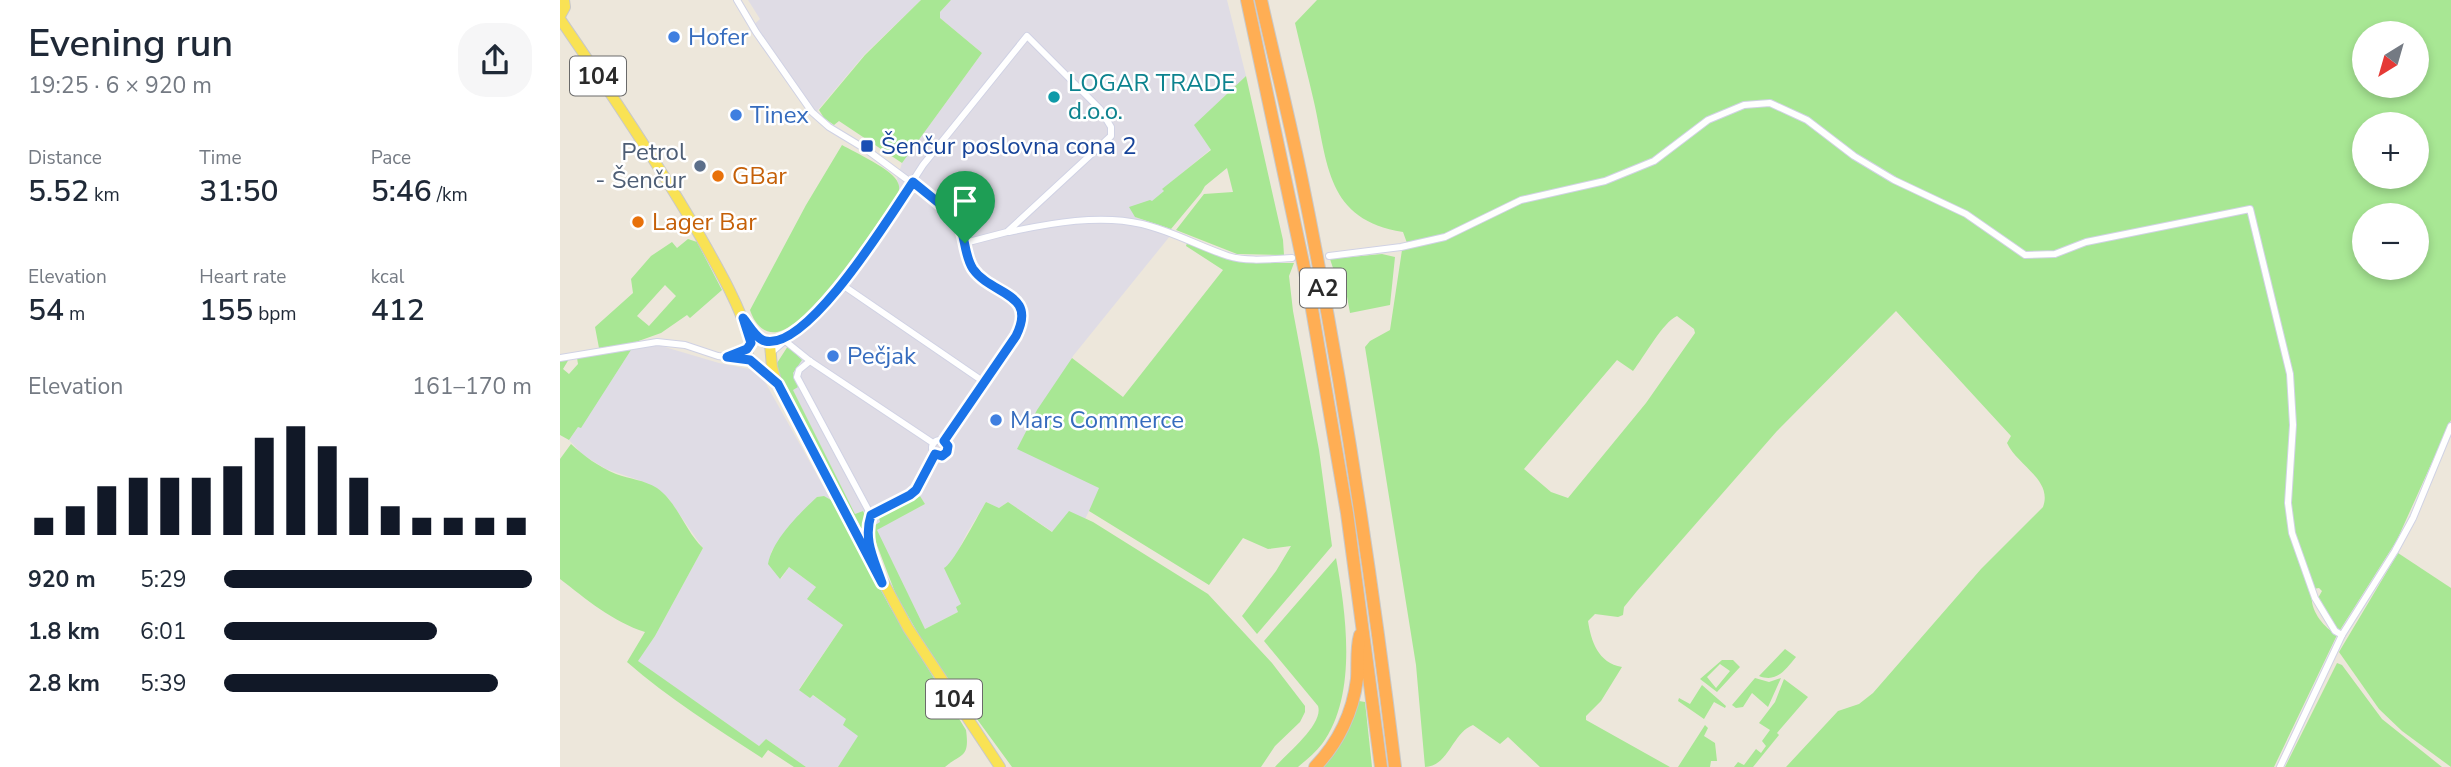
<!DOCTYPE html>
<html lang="en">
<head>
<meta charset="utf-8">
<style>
	:root { --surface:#fff; --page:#f6f6f7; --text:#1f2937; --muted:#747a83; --accent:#111827 }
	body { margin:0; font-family:"Nunito Sans",sans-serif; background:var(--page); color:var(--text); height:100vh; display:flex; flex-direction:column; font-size:26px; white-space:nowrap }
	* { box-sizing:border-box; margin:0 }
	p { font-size:23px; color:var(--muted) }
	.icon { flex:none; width:38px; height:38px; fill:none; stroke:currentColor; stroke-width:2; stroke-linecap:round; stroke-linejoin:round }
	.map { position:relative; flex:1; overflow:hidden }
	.side { display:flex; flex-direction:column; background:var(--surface); width:560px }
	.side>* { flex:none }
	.needle { width:46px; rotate:217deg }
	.fabs { position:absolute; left:1792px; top:21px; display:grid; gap:14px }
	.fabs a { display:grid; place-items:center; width:77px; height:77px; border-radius:50%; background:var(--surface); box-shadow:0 4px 10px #0003; font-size:35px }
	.pin { position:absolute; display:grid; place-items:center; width:60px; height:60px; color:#fff; margin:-72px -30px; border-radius:50% 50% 50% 0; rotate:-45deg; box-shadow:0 0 7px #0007 }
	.pin .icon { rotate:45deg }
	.round { display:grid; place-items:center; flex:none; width:74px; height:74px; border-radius:28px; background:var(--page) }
	.overview { display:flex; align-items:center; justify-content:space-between; height:119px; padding:0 28px }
	h1 { font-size:38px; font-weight:600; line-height:52px }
	.figures { display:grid; grid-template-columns:repeat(3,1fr); gap:10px; height:119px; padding:7px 28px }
	.figures div { display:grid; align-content:center }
	.figures b { font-size:30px; font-weight:600 }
	.figures small { font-size:19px; font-weight:400 }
	.figures p { font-size:19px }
	.chart { height:196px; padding:14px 28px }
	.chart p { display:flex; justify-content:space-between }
	.chart svg { width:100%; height:126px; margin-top:7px; stroke:var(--accent); stroke-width:6 }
	ul { padding:0 28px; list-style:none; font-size:23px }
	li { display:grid; grid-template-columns:112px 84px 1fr; align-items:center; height:52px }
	li i { height:18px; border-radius:9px; background:var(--accent) }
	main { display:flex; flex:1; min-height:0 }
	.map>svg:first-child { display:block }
	.industrial { fill:#dfdce5 }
	.green { fill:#a8e794; fill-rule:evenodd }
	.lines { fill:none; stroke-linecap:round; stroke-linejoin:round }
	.minor-casing { stroke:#d0d2e4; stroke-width:8 }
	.primary-casing { stroke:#c8c8c8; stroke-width:12 }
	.motorway-casing { stroke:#c8c8c8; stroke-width:14 }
	.minor { stroke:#fff; stroke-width:6 }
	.primary { stroke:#f9e254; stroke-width:10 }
	.motorway { stroke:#ffae54; stroke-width:12 }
	.route-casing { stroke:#fff; stroke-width:14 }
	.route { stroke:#1a73e8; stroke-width:9 }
	.shop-dot { fill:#3f7fe0; stroke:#fff; stroke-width:2.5 }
	.culture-dot { fill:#0f9aa8; stroke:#fff; stroke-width:2.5 }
	.transit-dot { fill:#1a4fb4; stroke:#fff; stroke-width:2.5 }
	.service-dot { fill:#5c6f8a; stroke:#fff; stroke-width:2.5 }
	.food-dot { fill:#e8710a; stroke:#fff; stroke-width:2.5 }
	.labels { text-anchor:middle; stroke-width:5; stroke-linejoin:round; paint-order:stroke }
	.shield { fill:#fff; stroke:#6a6a6a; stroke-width:2 }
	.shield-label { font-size:23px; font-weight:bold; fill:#2a2a2a }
	.shop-label { font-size:24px; fill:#366cbe; stroke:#fff; text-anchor:start }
	.culture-label { font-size:24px; fill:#0d838f; stroke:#fff; text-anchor:start }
	.transit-label { font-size:24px; fill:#164399; stroke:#fff; text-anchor:start }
	.service-label { font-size:24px; fill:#4e5e75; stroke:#fff; text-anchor:end }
	.food-label { font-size:24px; fill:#c56008; stroke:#fff; text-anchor:start }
</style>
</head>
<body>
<main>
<section class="side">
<div class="overview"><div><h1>Evening run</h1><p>19:25 · 6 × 920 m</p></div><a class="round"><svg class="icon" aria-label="share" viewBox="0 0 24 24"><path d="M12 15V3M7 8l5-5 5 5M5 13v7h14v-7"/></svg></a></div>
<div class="figures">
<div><p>Distance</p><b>5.52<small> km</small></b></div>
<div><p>Time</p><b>31:50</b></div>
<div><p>Pace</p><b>5:46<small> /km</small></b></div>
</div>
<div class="figures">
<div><p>Elevation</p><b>54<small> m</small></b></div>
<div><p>Heart rate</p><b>155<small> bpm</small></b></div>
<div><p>kcal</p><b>412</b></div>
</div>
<div class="chart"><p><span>Elevation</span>161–170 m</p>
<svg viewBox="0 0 160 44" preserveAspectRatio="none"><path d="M5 44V38M15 44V34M25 44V27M35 44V24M45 44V24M55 44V24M65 44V20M75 44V10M85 44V6M95 44V13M105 44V24M115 44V34M125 44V38M135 44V38M145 44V38M155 44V38"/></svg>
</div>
<ul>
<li><b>920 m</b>5:29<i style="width:100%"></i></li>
<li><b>1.8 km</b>6:01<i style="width:69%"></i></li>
<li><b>2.8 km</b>5:39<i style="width:89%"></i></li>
</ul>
</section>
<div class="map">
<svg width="1891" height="767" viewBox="0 0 1891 767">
	<rect width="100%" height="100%" fill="#ede7db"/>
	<!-- industrial -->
	<g class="industrial">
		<path d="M188,0H361L305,54L252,117L189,29L200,19Z"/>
		<path d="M391,0H667L686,76L635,125L651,149L603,189L604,191L575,217L611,229L610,236L513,356L506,368L540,489L525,519L509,512L493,532L448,502L439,508L426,502L407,533L391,565L401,604L398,612L365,629L316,530L365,504L360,496L320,517V522L312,527L303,511L295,514L233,390L235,379L233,373L241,360L228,346L225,338L281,272L338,194L339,186L337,179L342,163L422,53L380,18V12Z"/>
		<path d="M98,345L159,363L199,371L271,500L264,496L257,497L227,530L211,552L221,579L229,567L256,587L248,600L283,625L239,689L251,697L252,695L287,719L299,736L278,767H246L206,739L199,746L77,661L95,636L143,548L108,498L98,489L84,482L46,469L23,455L9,440L18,427H21L71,350Z"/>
	</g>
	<!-- green -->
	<g class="green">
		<path d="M361,0H391L380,12V18L422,53L342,163L279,121L274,125L264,118L259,110L305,55Z"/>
		<path d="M757,0H1891V420L1837,540L1780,630H1776L1758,598L1762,591L1759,588L1753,589C1747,607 1762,626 1777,635L1714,767H1226L1278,711L1299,704L1313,693L1421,569L1483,507C1493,480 1457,465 1447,443L1451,436L1336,311L1217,431L1077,591L1064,607L1063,615L1058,617L1035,614L1028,621C1031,641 1038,663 1062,667L1041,701L1026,716V720L1110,767H980L948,737L940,744L913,725C892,733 889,766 865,767L856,665L805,347L810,341L830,330L842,250L860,246L861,240L847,243L843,232C766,220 768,164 754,102C748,76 741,49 735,23ZM1804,33H1857V86H1804ZM1804,124H1857V177H1804ZM1804,215H1857V268H1804ZM1117,316L1134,329L1135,333L1086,403L1008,498L991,492L964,469L1057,360L1073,371C1084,357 1103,322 1117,316Z"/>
		<path d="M686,76L723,240L724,255L677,254L616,230L644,194L673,192L667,168L645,186L641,193L611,229L575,217L569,207L590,200L592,201L604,191L602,189L651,150L634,125Z"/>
		<path d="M282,145C294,152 334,170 338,183C340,187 339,190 338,194C317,223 250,327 217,332C202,334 194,322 190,310L246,205Z"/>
		<path d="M128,239L137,242L162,290L130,318L127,315L101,333L73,343L39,348L35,327L73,293L71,279L91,256L112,242L117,248ZM105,285L116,296L89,326L77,316Z"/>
		<path d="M627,243L672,260L690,263H734L729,276L733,311L759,450L772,546L697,634L682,616L716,571L731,546L708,549L683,538L649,585L529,511L539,488L457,449L477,410L512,358L563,397L663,270L626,246Z"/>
		<path d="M822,254L835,257L830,305L790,313L784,280L773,268L770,259Z"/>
		<path d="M228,346L242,360L233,373L238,387L233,390L295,514L303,511L306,517L302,525L304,540L220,378L217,363Z"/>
		<path d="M71,350L21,428L18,427L9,440L0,435V361L9,359L3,369L9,374L18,364L17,358Z"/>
		<path d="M11,444C24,456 39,467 56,474C70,479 84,480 97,488C118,503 125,531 143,548L95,636L78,661L199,746L206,739L246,767H234L208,750L202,758C156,728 108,698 67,662L85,632C53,622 26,599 0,579V459Z"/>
		<path d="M264,496L271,500L276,507L330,607L406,730C410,759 401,753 385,767H278L298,736L283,725L286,719L253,695L250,698L239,690L283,625L247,599L256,587L229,567L220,579L208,564C213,539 239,514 257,497Z"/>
		<path d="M360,496L365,504L317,530L365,629L398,612L396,607L401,604L384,568C393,564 418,515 426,502L439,508L448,502L492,532L509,511L533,522L648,594L712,663L745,706V712L740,722L715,746L701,767H452L371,656L336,595L312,532V527L320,522L319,518Z"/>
		<path d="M1838,553L1891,588V767L1842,731L1819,709L1779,652Z"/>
		<path d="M776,558C786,613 798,695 762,744C755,753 746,760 738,767H715C727,753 764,724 758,706L704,641Z"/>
		<path d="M1225,649L1236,657C1225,670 1217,683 1199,676Z"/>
		<path d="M1162,660H1173L1180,667L1157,692L1140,679ZM1160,664L1170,671L1156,688L1147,677Z"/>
		<path d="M1777,663L1782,665L1822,719L1882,767H1725Z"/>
		<path d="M1195,678L1209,682L1221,678L1208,707L1192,693L1183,707L1176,708L1172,705Z"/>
		<path d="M1224,679L1248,697L1217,733L1219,735L1193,767H1174L1178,762L1184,765L1196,749L1201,753L1206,746L1202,741L1210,730L1199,723L1215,702Z"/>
		<path d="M1142,685L1166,706L1165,708L1154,702L1144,719L1118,701L1119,698L1130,704Z"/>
		<path d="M799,701L805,702L812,767H761Z"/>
		<path d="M1145,725L1148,728L1144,736L1155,743L1157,761H1151L1150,767H1118Z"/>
	</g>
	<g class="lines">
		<!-- minor casing -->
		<g class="minor-casing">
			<g id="minor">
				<path d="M177,0L196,32L252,112L269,127L307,150L391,212C409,229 400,256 415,272C426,284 452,292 460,305C466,316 461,326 456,336L384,441"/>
				<path d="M449,232C491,223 540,214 582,224C612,231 638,246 668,256C687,262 711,259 732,258"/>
				<path d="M769,256L841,247L885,237L961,200L1045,181L1094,161L1148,120L1184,105L1210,103L1247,120L1294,156L1334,180L1406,214L1465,255L1495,254L1526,242L1690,209L1730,374L1733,425L1728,503L1732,533L1755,598L1775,631L1782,635"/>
				<path d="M281,284L424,382"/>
				<path d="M207,342L224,340L250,361L373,443"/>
				<path d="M212,352L255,314L281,284L323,227L363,165L467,36L540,109L551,127V136L447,232L405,243"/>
				<path d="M0,358L97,342L125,345L158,356L190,360"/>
				<path d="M250,361L239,370L237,377L311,515"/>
				<circle cx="380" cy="448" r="8"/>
				<path d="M311,551L307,533L311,515L356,490L375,454"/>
				<path d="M1720,767L1782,635L1835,551L1853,518L1891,426"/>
			</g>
		</g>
		<!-- primary casing -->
		<g class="primary-casing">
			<g id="primary">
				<path d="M0,16L5,7L4,0"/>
				<path d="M0,19C46,86 91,153 132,222C154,261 178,300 191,343L187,349L188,357L214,381"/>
				<path d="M183,318L200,339L210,345L212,367L217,384L348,628L440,767"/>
			</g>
		</g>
		<!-- motorway casing -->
		<g class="motorway-casing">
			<g id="motorway">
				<path d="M687,0L748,286L787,513L821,767"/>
				<path d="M701,0C714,58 729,117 741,176C781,372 811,569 835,767"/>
				<path d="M755,767C778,743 793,712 797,679C798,664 796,649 800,635"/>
			</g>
		</g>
		<!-- minor -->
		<use href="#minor" class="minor"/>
		<!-- primary -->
		<use href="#primary" class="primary"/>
		<!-- motorway -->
		<use href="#motorway" class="motorway"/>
	</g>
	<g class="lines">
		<!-- route casing -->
		<g class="route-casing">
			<path id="route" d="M353,182L396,217C406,233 403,254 413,269C432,296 478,292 456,336L384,441L388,446L387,452L382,456L375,454L356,490L350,495L311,515C303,540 314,559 322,583L218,384L190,360L167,357L187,349L191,343L183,318C189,325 196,339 205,341C248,351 330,216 353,182Z"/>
		</g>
		<!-- route -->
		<use href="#route" class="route"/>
	</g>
	<!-- markers -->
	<g class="shop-dot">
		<circle cx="114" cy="37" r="7"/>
		<circle cx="176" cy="115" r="7"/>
		<circle cx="273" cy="356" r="7"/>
		<circle cx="436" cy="420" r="7"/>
	</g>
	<circle class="culture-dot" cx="494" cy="97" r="7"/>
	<rect class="transit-dot" x="300" y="139" width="14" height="14" rx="3.5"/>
	<circle class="service-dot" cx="140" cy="166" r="7"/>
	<g class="food-dot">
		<circle cx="158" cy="176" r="7"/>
		<circle cx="78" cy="222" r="7"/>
	</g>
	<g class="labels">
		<!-- shield labels -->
		<g class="shield">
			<rect x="10" y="56.5" width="56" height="39" rx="5"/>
			<rect x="740" y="268.5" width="46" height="39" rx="5"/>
			<rect x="366" y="679.5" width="56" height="39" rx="5"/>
		</g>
		<g class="shield-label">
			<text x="38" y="84">104</text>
			<text x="763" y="296">A2</text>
			<text x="394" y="707">104</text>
		</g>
		<!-- shop labels -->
		<g class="shop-label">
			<text x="128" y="45">Hofer</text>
			<text x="190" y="123">Tinex</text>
			<text x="287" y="364">Pečjak</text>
			<text x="450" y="428">Mars Commerce</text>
		</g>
		<!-- culture labels -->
		<g class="culture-label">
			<text x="508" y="91">LOGAR TRADE<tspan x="508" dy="28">d.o.o.</tspan></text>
		</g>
		<!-- transit labels -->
		<g class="transit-label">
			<text x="321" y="154">Šenčur poslovna cona 2</text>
		</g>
		<!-- service labels -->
		<g class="service-label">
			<text x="126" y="160">Petrol<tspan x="126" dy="28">- Šenčur</tspan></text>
		</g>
		<!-- food labels -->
		<g class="food-label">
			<text x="172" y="184">GBar</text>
			<text x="92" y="230">Lager Bar</text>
		</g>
	</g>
</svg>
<div class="fabs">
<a><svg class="needle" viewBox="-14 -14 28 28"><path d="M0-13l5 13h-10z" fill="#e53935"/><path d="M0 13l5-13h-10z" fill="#747a83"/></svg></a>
<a>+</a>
<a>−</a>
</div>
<div class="pin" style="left:405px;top:243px;background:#1e9e55"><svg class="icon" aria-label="arrive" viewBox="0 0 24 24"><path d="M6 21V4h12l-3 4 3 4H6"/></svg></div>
</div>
</main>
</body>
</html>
